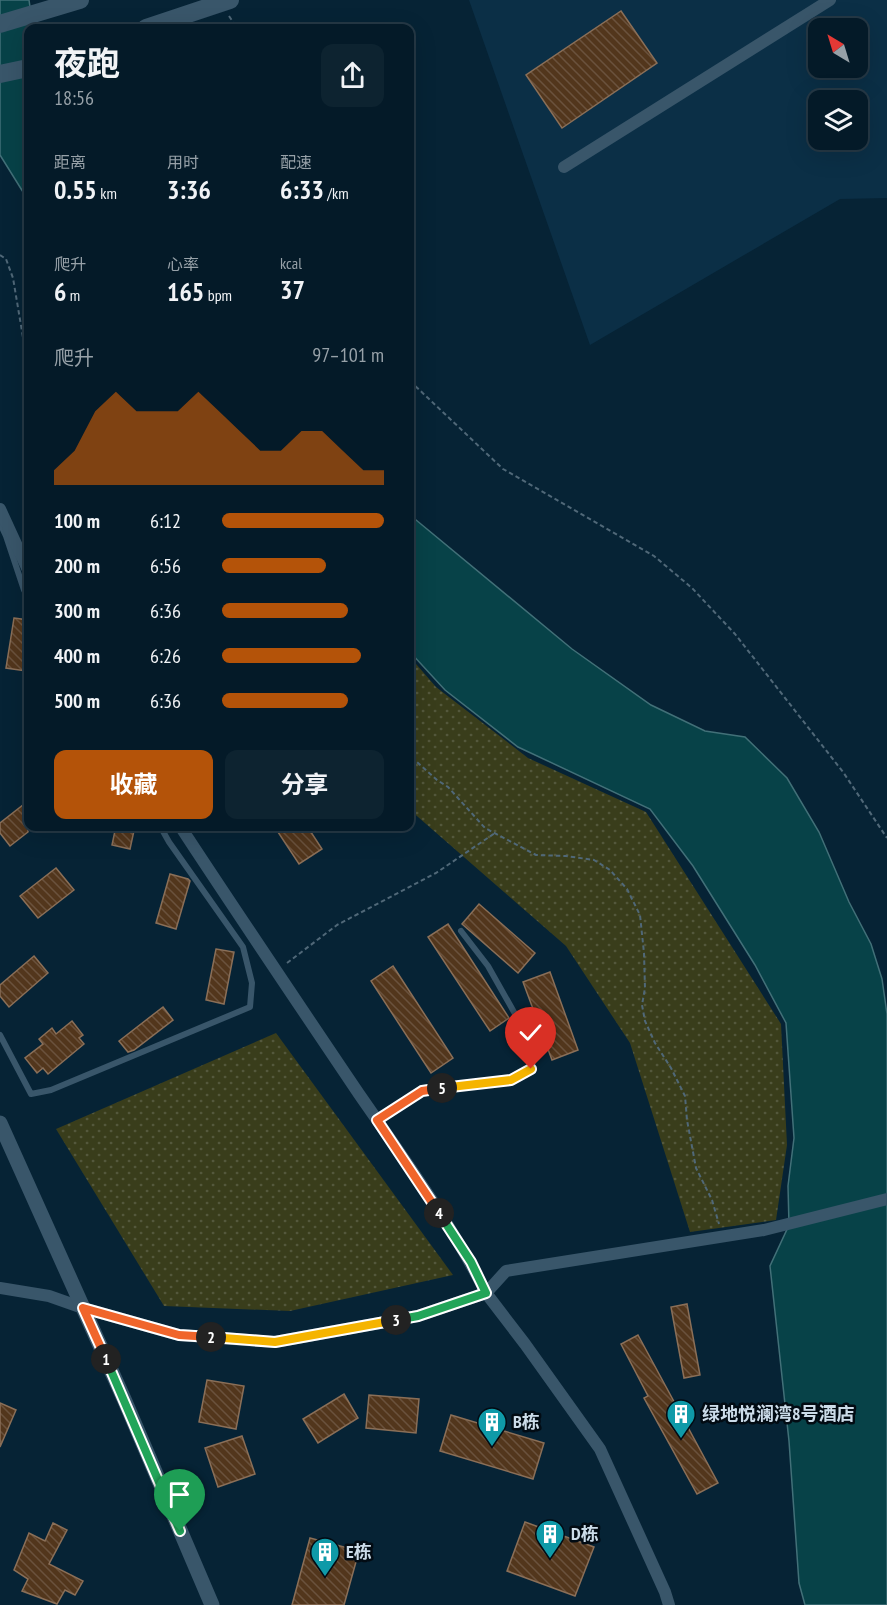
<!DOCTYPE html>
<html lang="zh">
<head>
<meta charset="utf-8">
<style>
	:root { --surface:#041a28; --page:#0d2330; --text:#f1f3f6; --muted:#97a1a8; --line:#253845; --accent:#b45309 }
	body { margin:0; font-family:"PT Sans Narrow","Noto Sans SC",sans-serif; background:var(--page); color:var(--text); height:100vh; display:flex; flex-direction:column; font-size:22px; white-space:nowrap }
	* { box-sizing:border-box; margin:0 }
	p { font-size:20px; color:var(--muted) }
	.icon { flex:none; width:33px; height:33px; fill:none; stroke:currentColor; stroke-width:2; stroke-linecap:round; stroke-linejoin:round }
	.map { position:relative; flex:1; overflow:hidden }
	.sheet { position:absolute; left:24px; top:24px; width:390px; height:807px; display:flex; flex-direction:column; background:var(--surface); border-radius:12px; box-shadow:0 6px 24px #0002,0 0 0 2px var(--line) }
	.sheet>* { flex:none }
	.needle { width:39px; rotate:322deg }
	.tools { position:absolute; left:808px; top:18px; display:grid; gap:12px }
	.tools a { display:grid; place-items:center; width:60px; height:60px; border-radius:12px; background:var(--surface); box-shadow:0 6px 24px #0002,0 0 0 2px var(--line); font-size:30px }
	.pin { position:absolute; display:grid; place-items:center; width:51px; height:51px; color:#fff; margin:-62px -26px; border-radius:50% 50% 50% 0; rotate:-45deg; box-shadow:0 0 6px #0007 }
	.pin .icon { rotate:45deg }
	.km { position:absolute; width:30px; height:30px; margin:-15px; border-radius:50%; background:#222; color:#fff; font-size:16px; line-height:30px; text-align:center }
	.round { display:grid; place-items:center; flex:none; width:63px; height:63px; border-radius:12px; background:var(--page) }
	.head { display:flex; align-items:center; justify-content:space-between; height:102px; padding:0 30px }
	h1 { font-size:33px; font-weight:700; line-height:45px }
	.metrics { display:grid; grid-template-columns:repeat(3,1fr); gap:9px; height:102px; padding:6px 30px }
	.metrics div { display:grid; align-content:center }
	.metrics b { font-size:26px; font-weight:700 }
	.metrics small { font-size:16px; font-weight:400 }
	.metrics p { font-size:16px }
	.chart { height:168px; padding:12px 30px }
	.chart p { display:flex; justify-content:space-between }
	.chart svg { width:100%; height:108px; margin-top:6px; fill:var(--accent); opacity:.7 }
	.button { display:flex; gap:12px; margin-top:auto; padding:12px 30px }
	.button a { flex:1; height:69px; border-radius:12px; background:var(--accent); color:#fff; font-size:24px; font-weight:700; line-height:69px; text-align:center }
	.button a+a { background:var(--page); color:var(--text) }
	ul { padding:0 30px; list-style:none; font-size:20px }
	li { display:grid; grid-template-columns:96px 72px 1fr; align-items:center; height:45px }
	li i { height:15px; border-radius:8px; background:var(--accent) }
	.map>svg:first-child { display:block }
	.built { fill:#0b2f46; fill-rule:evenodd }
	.park { fill:url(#park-dots) }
	.water { fill:#074248; stroke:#427078; stroke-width:1.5 }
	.building { fill:url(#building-back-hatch); stroke:#8a6f58; stroke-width:1.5 }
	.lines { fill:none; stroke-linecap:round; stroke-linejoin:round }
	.path { stroke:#506878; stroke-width:2; stroke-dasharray:4.5 3; stroke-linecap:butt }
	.service { stroke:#39566a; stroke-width:6 }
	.minor { stroke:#39566a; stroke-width:12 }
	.tertiary { stroke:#39566a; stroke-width:15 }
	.secondary { stroke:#39566a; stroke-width:18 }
	.split-1-casing { stroke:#fff; stroke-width:12 }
	.split-2-casing { stroke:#fff; stroke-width:12 }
	.split-3-casing { stroke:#fff; stroke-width:12 }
	.split-4-casing { stroke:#fff; stroke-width:12 }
	.split-5-casing { stroke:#fff; stroke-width:12 }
	.split-6-casing { stroke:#fff; stroke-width:12 }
	.split-1 { stroke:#22a559; stroke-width:8 }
	.split-2 { stroke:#f0652b; stroke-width:8 }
	.split-3 { stroke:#f5b400; stroke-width:8 }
	.split-4 { stroke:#22a559; stroke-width:8 }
	.split-5 { stroke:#f0652b; stroke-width:8 }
	.split-6 { stroke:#f5b400; stroke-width:8 }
	.labels { text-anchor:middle; stroke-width:5; stroke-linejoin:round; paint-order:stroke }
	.poi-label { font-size:18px; font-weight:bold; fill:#ccdce9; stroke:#020b13; text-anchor:start }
</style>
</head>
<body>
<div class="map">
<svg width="887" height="1605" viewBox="0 0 887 1605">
	<defs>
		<pattern id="park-dots" width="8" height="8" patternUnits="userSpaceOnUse" patternTransform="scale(1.5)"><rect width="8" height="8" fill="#393d1b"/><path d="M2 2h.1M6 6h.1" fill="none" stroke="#54583c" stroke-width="1.8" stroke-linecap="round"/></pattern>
		<pattern id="building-back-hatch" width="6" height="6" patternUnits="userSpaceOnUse" patternTransform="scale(1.5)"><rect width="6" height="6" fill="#52361c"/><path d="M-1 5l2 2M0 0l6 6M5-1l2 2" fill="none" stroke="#6a523d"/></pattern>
	</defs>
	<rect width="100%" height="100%" fill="#062335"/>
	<!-- built -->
	<path class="built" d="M469,0H887V198L840,199L590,345ZM819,28H858V68H819ZM819,100H858V140H819Z"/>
	<!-- park -->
	<g class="park">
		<path d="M410,657L436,687L528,758L646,812L781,1024L787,1145L776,1220L690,1232L630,1043L566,946L410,810Z"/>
		<path d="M276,1033L453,1275L290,1311L164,1306L56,1129Z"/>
	</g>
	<!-- water -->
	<g class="water">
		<path d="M0,0H29L33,28H28V200L0,155Z"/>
		<path d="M410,515L572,649L651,705L705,731L745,737L787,778L819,832L849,902L871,944L882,979L887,1014V1605H805L799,1583L789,1441L770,1266L789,1225L788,1186L794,1138L786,1023L755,965L693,866L650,809L518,747L445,690L410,652Z"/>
	</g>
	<!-- building -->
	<g class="building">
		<path d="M621,11L657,63L562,128L526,75Z"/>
		<path d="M14,618L28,620V656L26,671L6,668Z"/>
		<path d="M28,801V832L10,846L0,833V823Z"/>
		<path d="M116,826H135L130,849L112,845Z"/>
		<path d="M274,826H307L322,849L299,864Z"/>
		<path d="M56,868L74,890L38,918L20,896Z"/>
		<path d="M170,874L188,879L190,881L176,929L156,923Z"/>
		<path d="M479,904L535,953L518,973L462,924Z"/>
		<path d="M448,924L509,1018L490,1031L428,937Z"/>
		<path d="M216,949L234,952L224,1004L206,1000Z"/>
		<path d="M34,956L48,973L9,1007L0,996V985Z"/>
		<path d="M393,966L453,1058L431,1073L371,981Z"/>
		<path d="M550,972L578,1050L552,1060L523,982Z"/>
		<path d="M163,1007L173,1020L134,1050L128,1052L119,1041Z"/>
		<path d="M72,1021L83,1035L79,1038L84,1044L48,1074L43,1068L37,1073L25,1058L43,1044L39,1039L52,1028L56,1034Z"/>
		<path d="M687,1304L700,1375L684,1378L671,1307Z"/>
		<path d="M638,1335L718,1483L697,1494L644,1398L648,1396L621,1344Z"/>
		<path d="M207,1380L244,1386L236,1429L199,1422Z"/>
		<path d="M344,1394L358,1418L318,1443L303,1419Z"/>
		<path d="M369,1395L419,1399L416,1433L366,1428Z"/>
		<path d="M0,1403L16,1410L0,1447Z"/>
		<path d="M451,1415L544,1443L533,1479L440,1451Z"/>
		<path d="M242,1436L255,1474L218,1487L205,1448Z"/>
		<path d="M525,1522L594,1547L575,1596L507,1571Z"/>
		<path d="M53,1523L67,1530L49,1564L83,1581L75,1595L65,1590L57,1604L22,1591L28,1579L14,1570L29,1533L45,1541Z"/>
		<path d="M310,1538L359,1551L344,1605H292Z"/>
	</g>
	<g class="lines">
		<!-- path -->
		<g class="path">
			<path d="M229,16L237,28"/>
			<path d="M0,255L6,259L13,278L28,367"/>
			<path d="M410,381L503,469L654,556L692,588L735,634L843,772L887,838"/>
			<path d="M410,760L417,762L437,780L448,787L485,828L536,855L566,856L594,860L610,870L627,889L640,915L644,953L645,988L642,1005L645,1021L655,1043L671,1068L685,1096L687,1120L696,1168L712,1200L719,1224"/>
			<path d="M287,963L337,925L436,873L495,833"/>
		</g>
		<!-- service -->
		<g class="service">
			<path d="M0,523L6,536L24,590L28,598"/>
			<path d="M0,1035L31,1094L51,1090L250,1007L252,983L243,947L169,842L160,826"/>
			<path d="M377,1119L422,1091L511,1080L531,1069L535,1055L532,1044L488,966L461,931"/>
		</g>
		<!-- minor -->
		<g class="minor">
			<path d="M564,167L830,0"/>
			<path d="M0,509L28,570"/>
			<path d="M0,1288L49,1296L83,1308L179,1335L275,1342L418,1316L486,1293C451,1223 404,1159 359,1094C299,1005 239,916 180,826"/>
			<path d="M669,1605L665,1592L600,1449L525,1344L486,1293L506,1271L764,1230L887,1199"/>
		</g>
		<!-- tertiary -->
		<path class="tertiary" d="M0,1123L124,1399L212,1605"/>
		<!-- secondary -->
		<g class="secondary">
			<path d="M0,24L80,0"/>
			<path d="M146,28L230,0"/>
			<path d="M0,74L28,68"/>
		</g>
	</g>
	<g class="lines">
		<!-- split-1 casing -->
		<g class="split-1-casing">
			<path id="split-1" d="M106,1359L180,1531"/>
		</g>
		<!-- split-2 casing -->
		<g class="split-2-casing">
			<path id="split-2" d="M106,1359L83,1308L179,1335L211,1337"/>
		</g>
		<!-- split-3 casing -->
		<g class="split-3-casing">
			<path id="split-3" d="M211,1337L275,1342L396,1320"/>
		</g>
		<!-- split-4 casing -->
		<g class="split-4-casing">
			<path id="split-4" d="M396,1320L418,1316L486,1293L471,1262L439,1213"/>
		</g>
		<!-- split-5 casing -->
		<g class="split-5-casing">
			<path id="split-5" d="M439,1213L377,1120L422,1091L442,1088"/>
		</g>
		<!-- split-6 casing -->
		<g class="split-6-casing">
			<path id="split-6" d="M442,1088L511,1080L531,1069"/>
		</g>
		<!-- split-1 -->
		<use href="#split-1" class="split-1"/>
		<!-- split-2 -->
		<use href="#split-2" class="split-2"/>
		<!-- split-3 -->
		<use href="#split-3" class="split-3"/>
		<!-- split-4 -->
		<use href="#split-4" class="split-4"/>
		<!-- split-5 -->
		<use href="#split-5" class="split-5"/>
		<!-- split-6 -->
		<use href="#split-6" class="split-6"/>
	</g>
	<!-- icons -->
	<defs>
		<g id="building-pin" transform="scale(1.5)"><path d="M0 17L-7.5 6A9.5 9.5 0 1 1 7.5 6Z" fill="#0f9aa8" stroke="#020b13"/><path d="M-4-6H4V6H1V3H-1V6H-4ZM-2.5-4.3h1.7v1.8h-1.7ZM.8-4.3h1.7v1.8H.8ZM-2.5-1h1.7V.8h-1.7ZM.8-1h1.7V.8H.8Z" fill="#fff"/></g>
	</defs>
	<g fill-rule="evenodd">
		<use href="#building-pin" x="681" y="1414"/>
		<use href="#building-pin" x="492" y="1422"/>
		<use href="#building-pin" x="550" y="1534"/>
		<use href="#building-pin" x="325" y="1552"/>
	</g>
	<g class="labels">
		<!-- poi labels -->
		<g class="poi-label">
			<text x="702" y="1420">绿地悦澜湾8号酒店</text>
			<text x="513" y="1428">B栋</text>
			<text x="571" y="1540">D栋</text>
			<text x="346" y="1558">E栋</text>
		</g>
	</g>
</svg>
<div class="tools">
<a><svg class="needle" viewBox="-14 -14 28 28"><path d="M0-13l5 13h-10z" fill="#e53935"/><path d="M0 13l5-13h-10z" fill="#97a1a8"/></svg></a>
<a><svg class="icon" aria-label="layers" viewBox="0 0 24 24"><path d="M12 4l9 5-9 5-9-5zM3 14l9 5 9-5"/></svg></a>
</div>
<div class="pin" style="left:180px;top:1531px;background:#1e9e55"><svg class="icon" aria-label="arrive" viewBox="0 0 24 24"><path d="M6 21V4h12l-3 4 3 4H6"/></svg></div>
<div class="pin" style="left:531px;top:1069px;background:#d93025"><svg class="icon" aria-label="check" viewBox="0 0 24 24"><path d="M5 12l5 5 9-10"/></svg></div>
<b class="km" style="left:106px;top:1359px">1</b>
<b class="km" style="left:211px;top:1337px">2</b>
<b class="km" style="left:396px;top:1320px">3</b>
<b class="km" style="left:439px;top:1213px">4</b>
<b class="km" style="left:442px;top:1088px">5</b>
<section class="sheet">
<div class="head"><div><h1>夜跑</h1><p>18:56</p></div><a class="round"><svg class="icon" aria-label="share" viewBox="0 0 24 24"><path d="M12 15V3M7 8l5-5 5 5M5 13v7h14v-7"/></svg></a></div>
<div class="metrics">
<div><p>距离</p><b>0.55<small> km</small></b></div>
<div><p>用时</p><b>3:36</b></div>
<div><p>配速</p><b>6:33<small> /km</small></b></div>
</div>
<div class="metrics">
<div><p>爬升</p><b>6<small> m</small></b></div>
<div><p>心率</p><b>165<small> bpm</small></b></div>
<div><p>kcal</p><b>37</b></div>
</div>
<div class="chart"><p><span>爬升</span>97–101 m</p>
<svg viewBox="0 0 160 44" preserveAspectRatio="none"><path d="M0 44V38L10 30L20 14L30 6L40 14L50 14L60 14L70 6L80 14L90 22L100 30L110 30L120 22L130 22L140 30L150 38L160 38V44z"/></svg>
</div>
<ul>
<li><b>100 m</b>6:12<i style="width:100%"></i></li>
<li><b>200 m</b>6:56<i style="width:64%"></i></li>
<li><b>300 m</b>6:36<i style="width:78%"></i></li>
<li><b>400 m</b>6:26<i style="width:86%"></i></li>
<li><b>500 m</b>6:36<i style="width:78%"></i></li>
</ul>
<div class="button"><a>收藏</a><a>分享</a></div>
</section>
</div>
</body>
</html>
